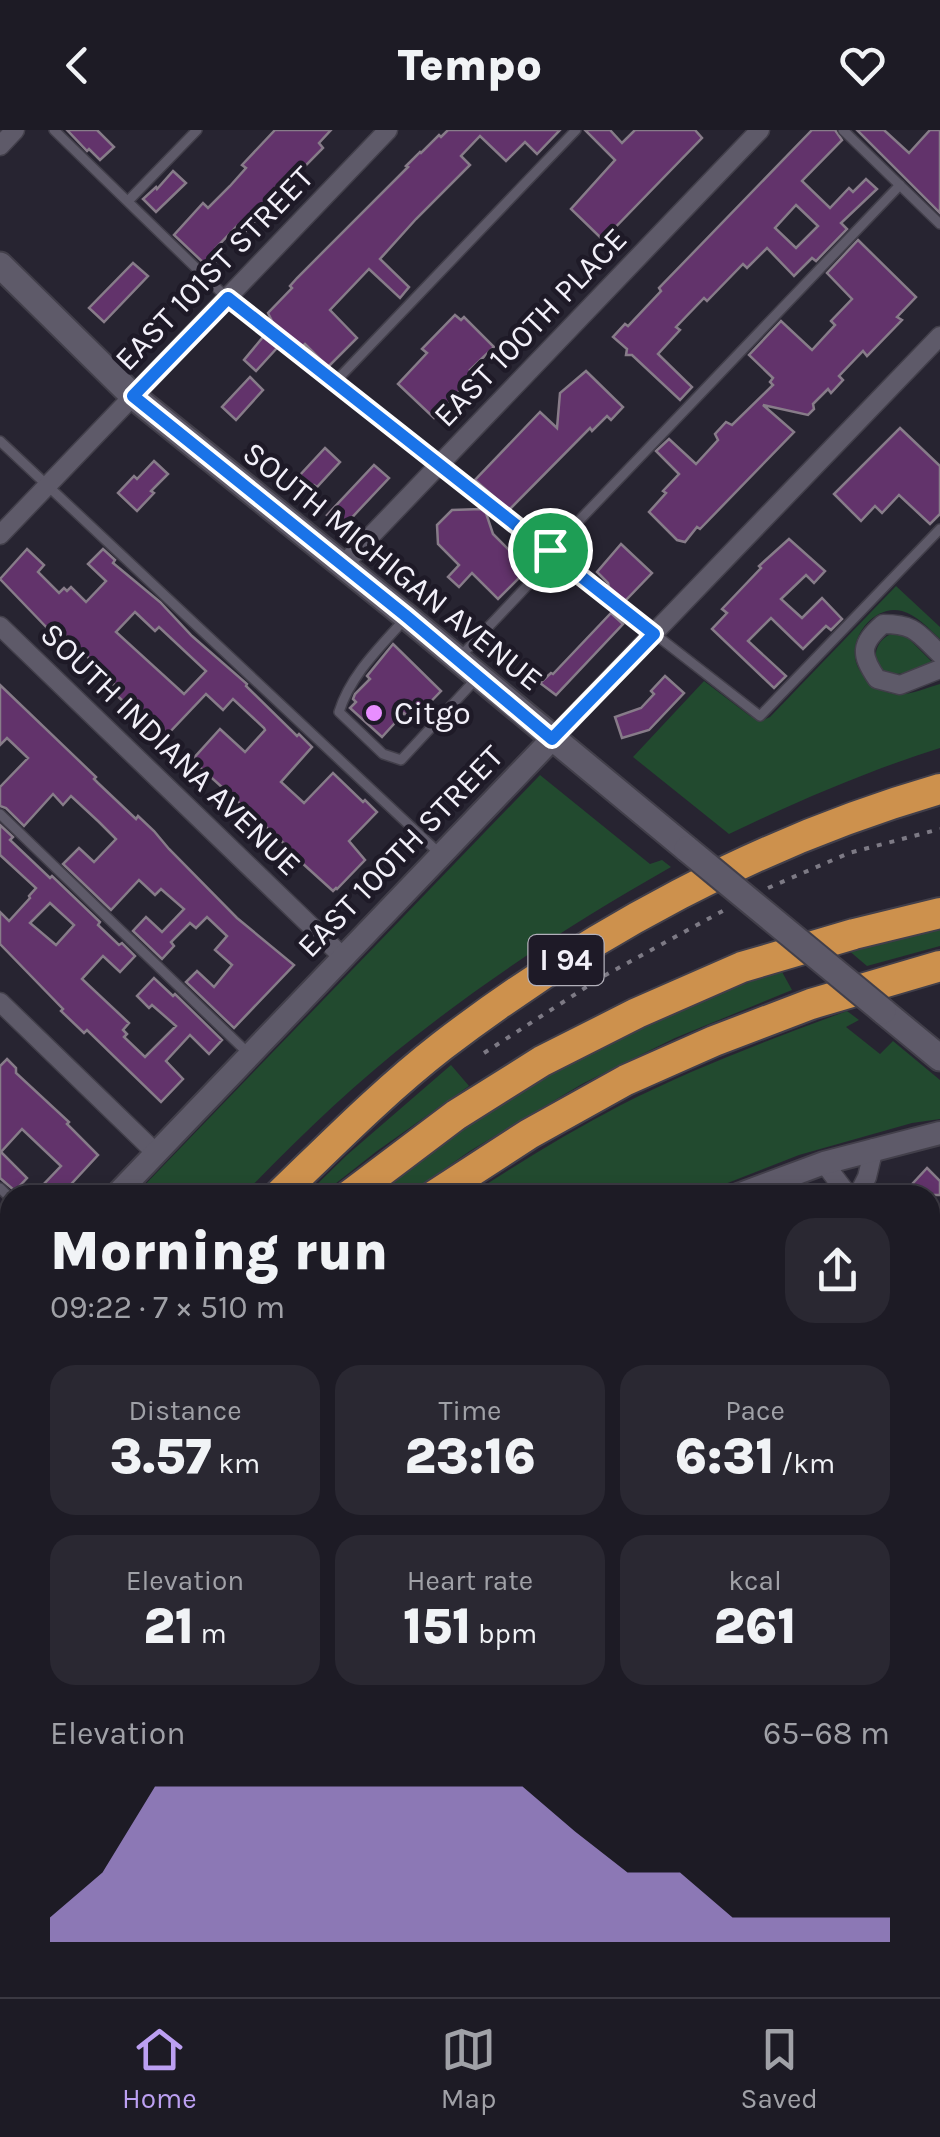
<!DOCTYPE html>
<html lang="en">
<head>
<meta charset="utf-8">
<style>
	:root { --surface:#1d1b25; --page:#2a2832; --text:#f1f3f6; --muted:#a0a1a7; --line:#3b3942; --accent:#bca0f2 }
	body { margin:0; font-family:Karla,sans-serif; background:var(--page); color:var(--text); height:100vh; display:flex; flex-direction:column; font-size:38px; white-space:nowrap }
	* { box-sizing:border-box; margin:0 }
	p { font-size:32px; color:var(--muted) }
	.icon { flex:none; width:55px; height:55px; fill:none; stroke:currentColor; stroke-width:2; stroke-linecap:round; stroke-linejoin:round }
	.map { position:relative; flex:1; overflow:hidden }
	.drawer { position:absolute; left:0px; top:1055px; width:940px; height:812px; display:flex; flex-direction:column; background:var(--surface); border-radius:30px 30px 0 0; box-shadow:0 5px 15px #0003,0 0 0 2px var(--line) }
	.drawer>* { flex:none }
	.pin { position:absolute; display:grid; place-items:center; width:85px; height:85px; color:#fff; margin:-42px; border:5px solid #fff; border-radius:50%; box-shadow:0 2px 10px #0007 }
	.round { display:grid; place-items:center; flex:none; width:105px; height:105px; border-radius:30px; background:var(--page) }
	.head { display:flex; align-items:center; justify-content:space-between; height:170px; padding:0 50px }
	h1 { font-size:55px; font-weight:800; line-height:75px }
	.figures { display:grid; grid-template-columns:repeat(3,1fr); gap:15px; height:170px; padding:10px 50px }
	.figures div { display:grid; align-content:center; border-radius:25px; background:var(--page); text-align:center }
	.figures b { font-size:50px; font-weight:800 }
	.figures small { font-size:28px; font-weight:400 }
	.figures p { font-size:28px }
	.chart { height:280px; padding:20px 50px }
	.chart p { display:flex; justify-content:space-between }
	.chart svg { width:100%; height:180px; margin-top:10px; fill:var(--accent); opacity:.7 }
	header { display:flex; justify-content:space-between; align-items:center; height:130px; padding:0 50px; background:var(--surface); font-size:45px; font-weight:800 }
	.tabs { display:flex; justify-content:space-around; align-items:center; height:140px; border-top:2px solid var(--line); background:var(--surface); font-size:28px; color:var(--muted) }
	.tabs a { display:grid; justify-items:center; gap:5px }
	.tabs .current { color:var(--accent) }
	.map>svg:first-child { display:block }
	.green { fill:#224a2f }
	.building { fill:#62336b; stroke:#877c89; stroke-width:2.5; fill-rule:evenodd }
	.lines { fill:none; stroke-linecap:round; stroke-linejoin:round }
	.service-casing { stroke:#423f4a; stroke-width:12 }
	.minor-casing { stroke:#423f4a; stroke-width:21 }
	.tertiary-casing { stroke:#423f4a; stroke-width:26 }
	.secondary-casing { stroke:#423f4a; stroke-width:29 }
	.motorway-casing { stroke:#423f4a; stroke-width:34 }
	.path { stroke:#7d7a85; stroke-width:4; stroke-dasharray:5 8; stroke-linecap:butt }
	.service { stroke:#5e5a69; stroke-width:9 }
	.minor { stroke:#5e5a69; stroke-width:18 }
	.tertiary { stroke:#5e5a69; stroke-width:22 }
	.secondary { stroke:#5e5a69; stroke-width:25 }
	.motorway { stroke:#cd914d; stroke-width:30 }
	.secondary-bridge-casing { stroke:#423f4a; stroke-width:29; stroke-linecap:butt }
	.secondary-bridge { stroke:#5e5a69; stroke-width:25 }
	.route-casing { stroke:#fff; stroke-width:20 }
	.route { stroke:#1a73e8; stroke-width:12 }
	.poi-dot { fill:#e88eff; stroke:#1e1a27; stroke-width:4 }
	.labels { text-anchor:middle; stroke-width:9; stroke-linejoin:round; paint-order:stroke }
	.shield { fill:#1e1a27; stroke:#b2b0ba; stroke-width:2.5 }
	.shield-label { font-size:30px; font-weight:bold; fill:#f2f0f9 }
	.street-label { font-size:32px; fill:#f2f0f9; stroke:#1e1a27 }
	.poi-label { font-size:32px; fill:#f2f0f9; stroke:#1e1a27; text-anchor:start }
</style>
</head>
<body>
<header><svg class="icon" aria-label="back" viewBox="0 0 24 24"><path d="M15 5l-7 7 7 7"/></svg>Tempo<svg class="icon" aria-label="heart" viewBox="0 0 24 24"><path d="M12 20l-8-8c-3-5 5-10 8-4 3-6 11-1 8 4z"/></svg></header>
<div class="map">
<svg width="940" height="1867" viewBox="0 0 940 1867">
	<rect width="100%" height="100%" fill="#272431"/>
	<!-- green -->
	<g class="green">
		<path d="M896,456L940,497V509C929,499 917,485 902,481C870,472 836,522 867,549C874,556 885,563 894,564C909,566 926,558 940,554V618C867,641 798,671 729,704L633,627L704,551L750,586L761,591L770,587Z"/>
		<path d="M894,503L907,507L932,532C922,537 904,545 892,544C869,540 871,510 894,503Z"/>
		<path d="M540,645L650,734L662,730L671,737C583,787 497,842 417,905C355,953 298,1008 243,1065H135Z"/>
		<path d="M940,798V816L867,836L847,819Z"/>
		<path d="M781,840L792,860L675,908L582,954L470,1021L407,1065H374L449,1008L513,966L582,927L655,889Z"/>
		<path d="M847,881L859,890L846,897L880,924L893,911L940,950V989L912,993L799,1025L697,1065H470C519,1033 569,1002 621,975C694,938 771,909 847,881Z"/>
		<path d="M451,935L469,956L377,1021L321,1065H306L347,1025Z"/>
		<path d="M10,1195V1308L0,1318V1206Z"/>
		<path d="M10,1492V1605L0,1615V1503Z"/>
	</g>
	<!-- building -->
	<g class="building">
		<path d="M67,0H97L114,17L100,30L89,19L87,21Z"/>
		<path d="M275,0H331L319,13L323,18L255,87L257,89L244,103L237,96L216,118L223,124L209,138L174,105L203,73L208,78L230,56L246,38L242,35Z"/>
		<path d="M448,0H560L537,24L525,12L506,31L480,6L461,26L470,35L416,89L380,129L409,157L400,168L369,139L330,180L357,208L328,237L305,214L302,217L274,195L268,183L292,158L290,156L297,148L408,37L406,36L420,22L421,23L439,5L441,7Z"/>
		<path d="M585,0H610L622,13L635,0H695L702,8L603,110L571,79L615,30Z"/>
		<path d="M812,0H835L842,10L802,51L830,78L849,58L853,62L866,49L877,59L841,93L847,99L816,131L812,128L794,146L767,118L747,138L743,134L707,171L704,168L676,197L680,200L658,224L692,257L680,270L632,225H626L627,219L613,207L625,194L628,196L661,161L659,158ZM796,75L818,96L796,118L775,98Z"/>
		<path d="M857,0H884L909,23L930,0H940V83Z"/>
		<path d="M173,41L186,53L156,82L143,69L156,57L157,59Z"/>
		<path d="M858,110L916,167L897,187L902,190L867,226L863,221L839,246L843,250L831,263L828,259L813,274L814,279L808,285L763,275L794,302L700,399L697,397L685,412L677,410L649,382L666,363L663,361L679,344L656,321L669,309L696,334L718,310L715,304L726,292L732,295L773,255L770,252L773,248L749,225L781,191L812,220L835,195L831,191L852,169L827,143Z"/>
		<path d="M133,133L148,146L104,192L89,178Z"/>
		<path d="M455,185L461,190L464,187L494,217L470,240L475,244L434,288L398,254L427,223L422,219Z"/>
		<path d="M263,207L277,218L256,241L244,230Z"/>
		<path d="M586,241L623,277L611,290L607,286L592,301L590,298L509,380L475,350L540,282L557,298L560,263Z"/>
		<path d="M250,247L263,260L236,290L222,277Z"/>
		<path d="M900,298L940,336V384L930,394L899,365L882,383L875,376L861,391L834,364Z"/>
		<path d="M325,318L340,332L317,357L314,355L312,357L300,345Z"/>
		<path d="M154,331L168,344L151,361L154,363L137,381L118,363L134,346L137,349Z"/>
		<path d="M374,335L389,348L343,397L327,385Z"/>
		<path d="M481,379L486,383L493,404L528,439L498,469L472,443L459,457L448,447L459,435L438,414L437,395L452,380Z"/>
		<path d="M789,409L825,441L814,453L806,445L781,469L802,488L822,468L842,489L831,500L826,496L803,519L771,488L748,511L786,546L774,558L712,499L727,483L722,479L761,438L759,436Z"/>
		<path d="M621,414L652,443L625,471L609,457L608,453L597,442Z"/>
		<path d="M27,419L44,435L38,442L59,463L64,458L67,461L71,457L86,472L106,451L88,434L103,419L115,430L113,433L160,472L192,506L247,554L246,556L297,606L299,604L312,617L281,652L304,673L333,643L363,672L365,670L377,682L349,711L365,730L337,759L336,758L333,761L301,732L299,735L286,722L289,718L192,630L220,599L245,622L265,600L264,598L233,569L223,580L206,564L167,605L147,587L143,590L110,559L115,555L94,536L95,534L55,496L49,500L0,449ZM135,482L155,501L159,497L206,541L184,564L116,502Z"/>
		<path d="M611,483L623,494L556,565L540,553L551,543L553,544Z"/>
		<path d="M393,514L441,561L412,591L404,583L382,607L350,578L356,572L353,569L355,564L370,549L367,546Z"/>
		<path d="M665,546L684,563L649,600L622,608L615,587L641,578L654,564L651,561Z"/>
		<path d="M0,555L96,647L94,649L98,653L136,689L138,686L154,701L169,719L237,788L294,835L234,898L186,852L197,841L214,857L232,835L215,820L227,806L207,787L196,798L190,793L171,812L174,816L162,829L133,801L146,787L162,802L184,779L161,759L155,765L139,750L111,780L63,734L79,718L94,732L116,709L99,692L71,666L63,675L53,664L24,696L6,678L0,676V657L28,628L7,608L0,615Z"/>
		<path d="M0,695L13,707L10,710L50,748L52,746L100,792L98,795L119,815L122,813L135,826L120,842L103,826L82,849L129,893L123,900L127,904L124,907L145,927L176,896L152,875L149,878L137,866L154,848L173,866L175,864L222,910L209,924L190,905L166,931L183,949L161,972L87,900L84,903L61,881L63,879L0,814V782L9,791L30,768L29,766L36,758L0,725ZM50,773L74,795L56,815L30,793Z"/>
		<path d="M7,929L16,938V943L69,992L67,994L98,1025L61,1065H52L42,1056L61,1036L22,999L1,1022L27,1048L15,1061L0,1048V936Z"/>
		<path d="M927,1038L940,1051V1065H902Z"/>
	</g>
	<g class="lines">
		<!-- service casing -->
		<g class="service-casing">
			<g id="service">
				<path d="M54,0L227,168L439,336L760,586L940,399"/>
				<path d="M843,0L940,94"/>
				<path d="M129,70L197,0"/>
				<path d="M334,253L576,0"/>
				<path d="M0,311L439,723"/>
				<path d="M550,421L900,55"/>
				<path d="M404,490C379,518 350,546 339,582L383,624L401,630L476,549"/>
				<path d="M459,528L543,439"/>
				<path d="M0,684L250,925"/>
				<path d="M0,1058L10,1068"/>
				<path d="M930,1146L940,1156"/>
				<path d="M0,1806L10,1816"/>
				<path d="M53,1858L63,1867"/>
				<path d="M440,1858L450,1867"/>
			</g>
		</g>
		<!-- minor casing -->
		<g class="minor-casing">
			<g id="minor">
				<path d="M0,16L15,0"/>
				<path d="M0,405L388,0"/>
				<path d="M343,435L760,0"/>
				<path d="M0,496L343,827"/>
				<path d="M940,524C918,503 915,494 883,494C860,514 860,524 877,549L900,555L940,539"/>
				<path d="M552,609L940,206"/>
				<path d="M0,872L156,1023"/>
				<path d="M824,1033L848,1065"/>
				<path d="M858,1065L867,1047L874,1018"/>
				<path d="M930,1387L940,1396"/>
				<path d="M930,1772L940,1762"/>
				<path d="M246,1858L256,1867"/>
				<path d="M634,1858L644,1867"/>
				<path d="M94,1867L103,1858"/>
				<path d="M840,1867L849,1858"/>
			</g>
		</g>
		<!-- tertiary casing -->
		<g class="tertiary-casing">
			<g id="tertiary">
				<path d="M116,1065L552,609"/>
				<path d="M738,1065L824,1033L940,1003"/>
				<path d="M0,1186L10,1176"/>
				<path d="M0,1642L10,1629"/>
			</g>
		</g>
		<!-- secondary casing -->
		<g class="secondary-casing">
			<g id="secondary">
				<path d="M0,135L133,266L407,487L687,719"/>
				<path d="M883,881L940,928"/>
			</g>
		</g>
		<!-- motorway casing -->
		<g class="motorway-casing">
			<g id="motorway">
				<path d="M279,1065C332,1014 384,961 442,916C591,802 760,711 940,659"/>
				<path d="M350,1065L456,985L542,931L637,883L742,837L854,804L940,783"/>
				<path d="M435,1065L529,1004L626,950L714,911L811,874L940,836"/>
				<path d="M0,1358L10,1347"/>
				<path d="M0,1437L10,1425"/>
				<path d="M0,1475L10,1465"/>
			</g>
		</g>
		<!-- path -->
		<g class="path">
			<path d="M768,758L849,723L940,699"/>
			<path d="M484,923L602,847L728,778"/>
		</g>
		<!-- service -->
		<use href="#service" class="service"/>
		<!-- minor -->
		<use href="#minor" class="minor"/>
		<!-- tertiary -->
		<use href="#tertiary" class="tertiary"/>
		<!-- secondary -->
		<use href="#secondary" class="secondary"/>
		<!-- motorway -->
		<use href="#motorway" class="motorway"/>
		<!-- secondary-bridge casing -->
		<g class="secondary-bridge-casing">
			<path id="secondary-bridge" d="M687,719L883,881"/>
		</g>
		<!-- secondary-bridge -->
		<use href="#secondary-bridge" class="secondary-bridge"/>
	</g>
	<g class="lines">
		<!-- route casing -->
		<g class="route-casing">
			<path id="route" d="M228,168L654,504L552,609L406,486L133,266Z"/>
		</g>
		<!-- route -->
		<use href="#route" class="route"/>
	</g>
	<!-- markers -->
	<circle class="poi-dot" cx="374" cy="583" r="10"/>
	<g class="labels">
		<!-- shield labels -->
		<rect class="shield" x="528.5" y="805" width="75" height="50" rx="8"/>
		<g class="shield-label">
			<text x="566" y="840">I 94</text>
		</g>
		<!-- street labels -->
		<g class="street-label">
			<text transform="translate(214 138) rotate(-46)" y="11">EAST 101ST STREET</text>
			<text transform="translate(530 197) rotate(-46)" y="11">EAST 100TH PLACE</text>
			<text transform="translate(393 436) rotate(39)" y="11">SOUTH MICHIGAN AVENUE</text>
			<text transform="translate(171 619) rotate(44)" y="11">SOUTH INDIANA AVENUE</text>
			<text transform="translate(400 721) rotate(-46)" y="11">EAST 100TH STREET</text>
		</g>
		<!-- poi labels -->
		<g class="poi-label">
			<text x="394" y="594">Citgo</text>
		</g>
	</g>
</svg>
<div class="pin" style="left:550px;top:420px;background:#1e9e55"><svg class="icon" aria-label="arrive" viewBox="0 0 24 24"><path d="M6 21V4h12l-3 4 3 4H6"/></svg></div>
<section class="drawer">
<div class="head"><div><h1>Morning run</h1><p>09:22 · 7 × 510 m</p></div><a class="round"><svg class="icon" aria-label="share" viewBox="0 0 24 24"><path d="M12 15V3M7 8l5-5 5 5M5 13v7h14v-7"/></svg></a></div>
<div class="figures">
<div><p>Distance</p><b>3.57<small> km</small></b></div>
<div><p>Time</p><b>23:16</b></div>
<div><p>Pace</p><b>6:31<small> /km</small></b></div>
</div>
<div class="figures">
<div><p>Elevation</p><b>21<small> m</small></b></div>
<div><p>Heart rate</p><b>151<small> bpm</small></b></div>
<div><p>kcal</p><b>261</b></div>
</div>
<div class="chart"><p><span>Elevation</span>65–68 m</p>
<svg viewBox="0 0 160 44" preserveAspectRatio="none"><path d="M0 44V38L10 27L20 6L30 6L40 6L50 6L60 6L70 6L80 6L90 6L100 17L110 27L120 27L130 38L140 38L150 38L160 38V44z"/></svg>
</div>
</section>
</div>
<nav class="tabs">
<a class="current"><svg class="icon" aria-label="home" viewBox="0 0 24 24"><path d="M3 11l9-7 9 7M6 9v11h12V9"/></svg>Home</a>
<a><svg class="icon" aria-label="map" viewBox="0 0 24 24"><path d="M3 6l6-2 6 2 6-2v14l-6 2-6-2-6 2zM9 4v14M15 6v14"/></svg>Map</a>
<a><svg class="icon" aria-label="saved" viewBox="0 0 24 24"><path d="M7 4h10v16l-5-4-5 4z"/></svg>Saved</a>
</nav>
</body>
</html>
